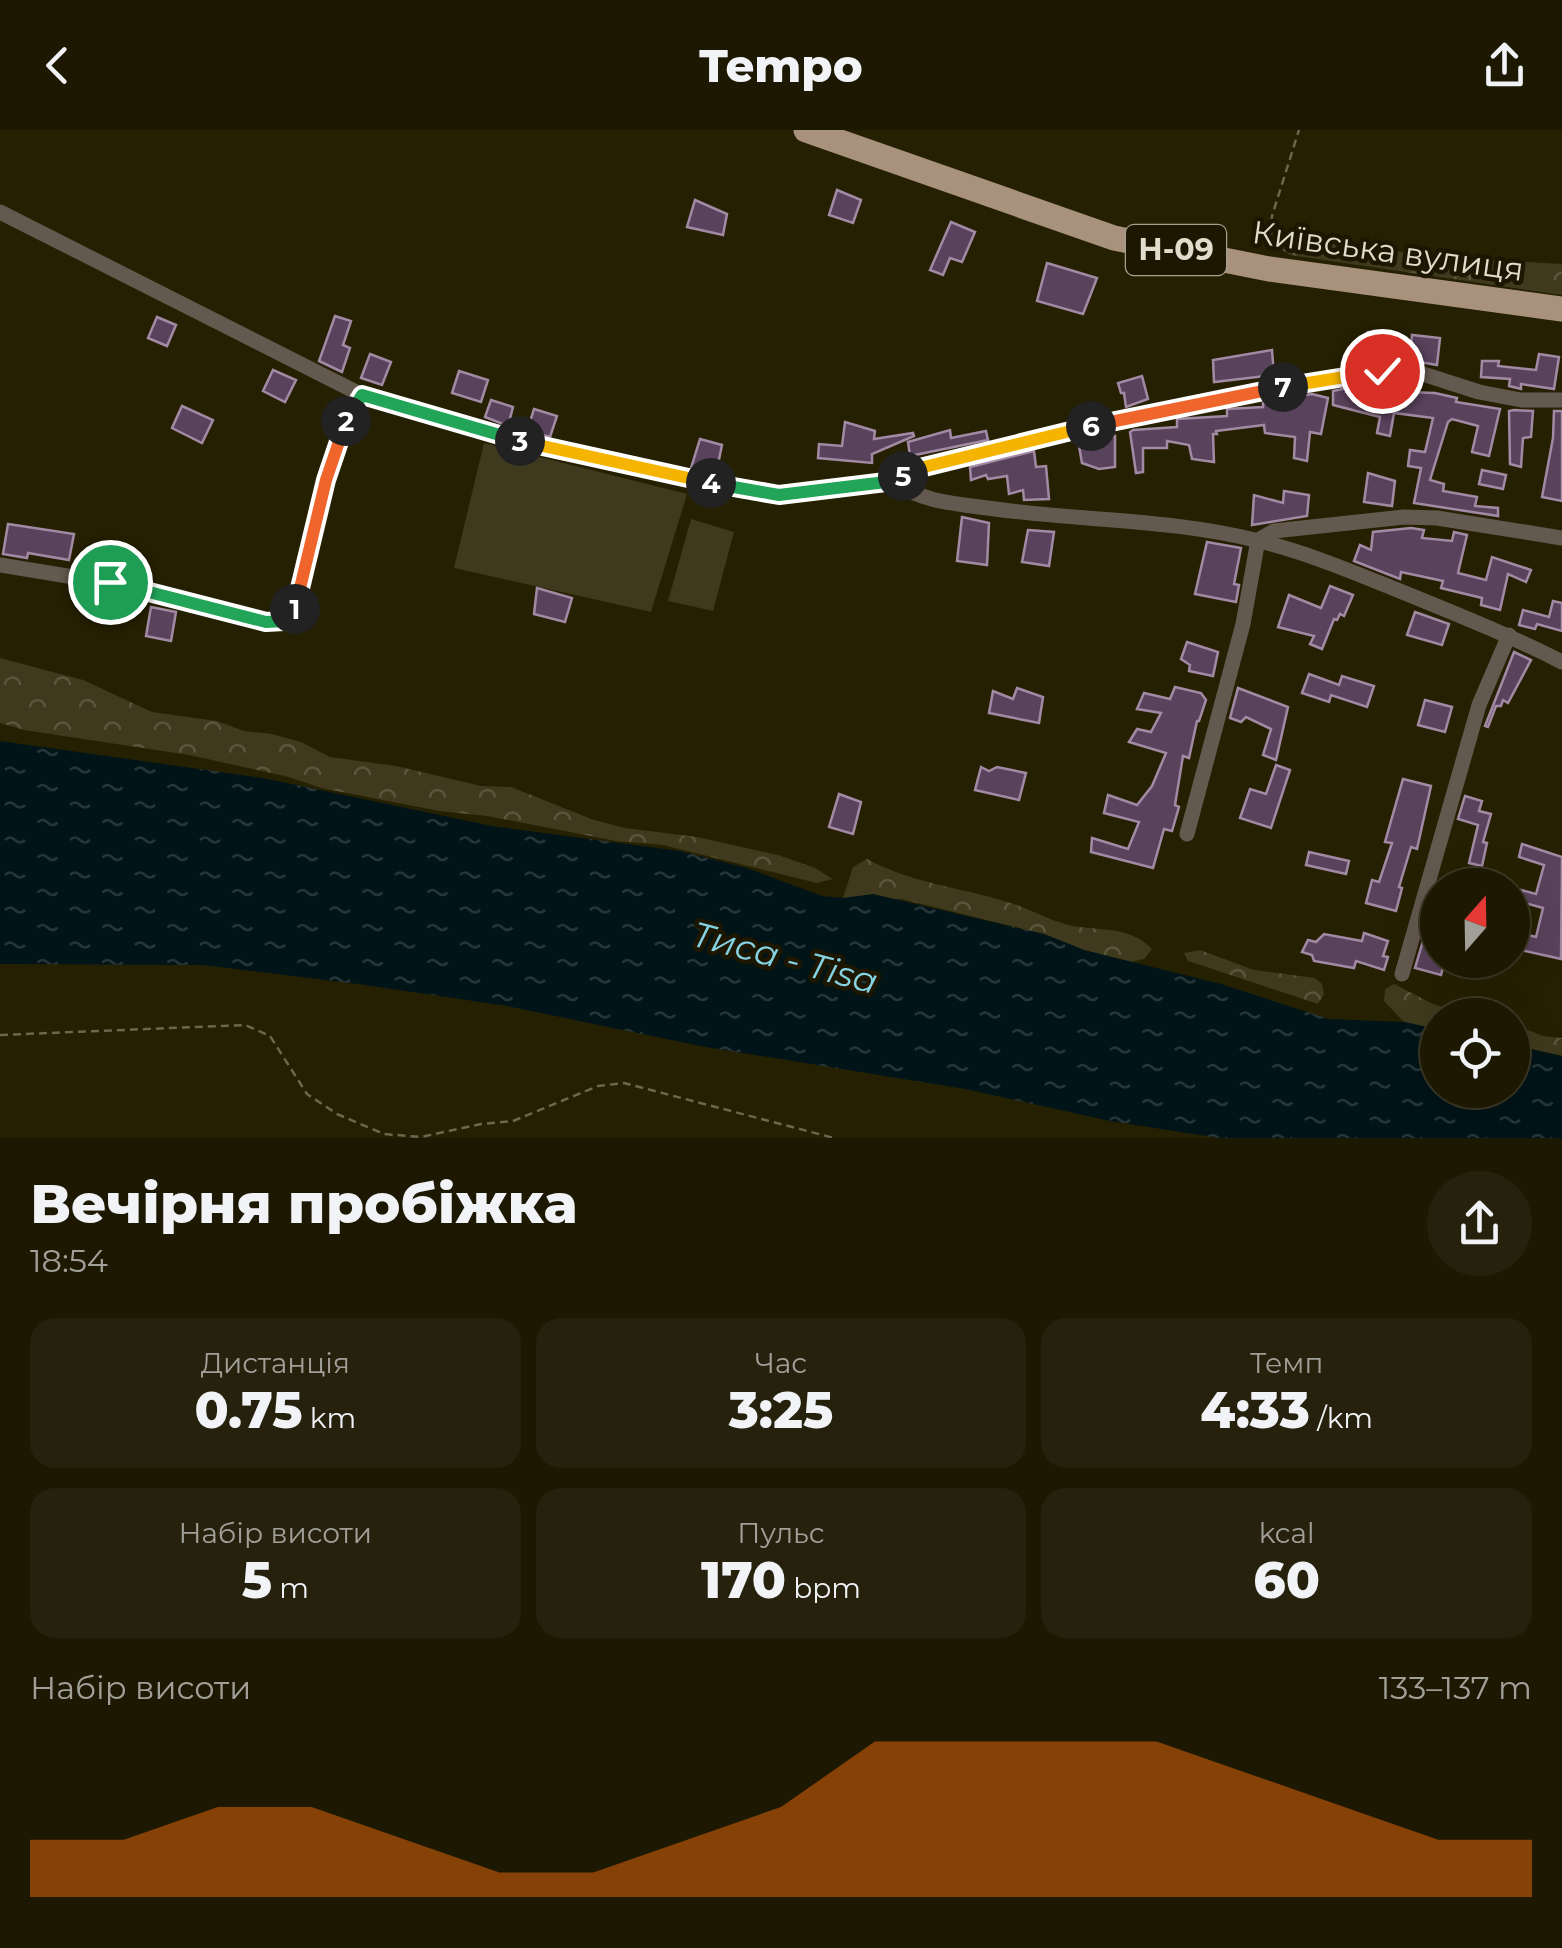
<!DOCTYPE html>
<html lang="uk">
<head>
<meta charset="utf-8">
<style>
	:root { --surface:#1c1802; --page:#25210c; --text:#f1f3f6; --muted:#a0a099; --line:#3a3724; --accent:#b45309 }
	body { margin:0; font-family:Montserrat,sans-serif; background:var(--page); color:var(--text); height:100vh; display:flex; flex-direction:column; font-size:38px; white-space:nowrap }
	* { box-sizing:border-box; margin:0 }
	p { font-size:32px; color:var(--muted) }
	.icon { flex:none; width:55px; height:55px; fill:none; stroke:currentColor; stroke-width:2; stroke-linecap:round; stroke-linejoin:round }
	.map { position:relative; height:1008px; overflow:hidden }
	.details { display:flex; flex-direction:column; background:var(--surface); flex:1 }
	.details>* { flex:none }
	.needle { width:65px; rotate:20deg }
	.tools { position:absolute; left:1420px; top:738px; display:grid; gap:20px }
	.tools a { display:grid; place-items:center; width:110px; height:110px; border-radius:50%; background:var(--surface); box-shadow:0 10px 40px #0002,0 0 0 2px var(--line); font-size:50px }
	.pin { position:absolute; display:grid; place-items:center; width:85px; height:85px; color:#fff; margin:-42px; border:5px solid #fff; border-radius:50%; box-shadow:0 2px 10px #0007 }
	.km { position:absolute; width:50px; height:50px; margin:-25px; border-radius:50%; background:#222; color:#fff; font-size:28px; line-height:50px; text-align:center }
	.round { display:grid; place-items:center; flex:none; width:105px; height:105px; border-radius:52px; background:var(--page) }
	.summary { display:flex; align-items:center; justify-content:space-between; height:170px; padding:0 30px }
	h1 { font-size:55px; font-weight:800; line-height:75px }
	.figures { display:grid; grid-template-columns:repeat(3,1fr); gap:15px; height:170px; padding:10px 30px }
	.figures div { display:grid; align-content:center; border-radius:25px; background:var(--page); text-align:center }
	.figures b { font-size:50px; font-weight:800 }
	.figures small { font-size:28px; font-weight:400 }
	.figures p { font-size:28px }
	.chart { height:280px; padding:20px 30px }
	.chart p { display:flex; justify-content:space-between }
	.chart svg { width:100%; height:180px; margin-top:10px; fill:var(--accent); opacity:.7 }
	header { display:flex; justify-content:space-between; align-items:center; height:130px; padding:0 30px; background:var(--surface); font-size:45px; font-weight:800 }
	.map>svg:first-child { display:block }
	.forest { fill:url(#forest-crowns) }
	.pitch { fill:#3f391d }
	.water { fill:url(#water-ripples) }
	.building { fill:#59425b; stroke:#a28aa4; stroke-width:2.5 }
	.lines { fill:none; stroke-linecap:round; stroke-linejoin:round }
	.path { stroke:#6b664d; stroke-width:2.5; stroke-dasharray:8 5; stroke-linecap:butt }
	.minor { stroke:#64594f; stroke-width:15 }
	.primary { stroke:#a8927d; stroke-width:25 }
	.split-1-casing { stroke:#fff; stroke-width:20 }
	.split-2-casing { stroke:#fff; stroke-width:20 }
	.split-3-casing { stroke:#fff; stroke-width:20 }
	.split-4-casing { stroke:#fff; stroke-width:20 }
	.split-5-casing { stroke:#fff; stroke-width:20 }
	.split-6-casing { stroke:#fff; stroke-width:20 }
	.split-7-casing { stroke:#fff; stroke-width:20 }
	.split-8-casing { stroke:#fff; stroke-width:20 }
	.split-1 { stroke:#22a559; stroke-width:12 }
	.split-2 { stroke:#f0652b; stroke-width:12 }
	.split-3 { stroke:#22a559; stroke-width:12 }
	.split-4 { stroke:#f5b400; stroke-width:12 }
	.split-5 { stroke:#22a559; stroke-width:12 }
	.split-6 { stroke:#f5b400; stroke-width:12 }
	.split-7 { stroke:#f0652b; stroke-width:12 }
	.split-8 { stroke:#f5b400; stroke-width:12 }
	.labels { text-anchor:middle; stroke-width:9; stroke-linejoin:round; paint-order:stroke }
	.shield { fill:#1d1600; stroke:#a6a18f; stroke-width:2.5 }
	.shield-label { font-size:30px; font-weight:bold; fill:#e1ddcc }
	.street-label { font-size:32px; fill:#e1ddcc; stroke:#1d1600 }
	.water-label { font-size:35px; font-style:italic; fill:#85d3e2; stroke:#1d1600 }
</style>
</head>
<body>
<header><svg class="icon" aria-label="back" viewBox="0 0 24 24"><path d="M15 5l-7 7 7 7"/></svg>Tempo<svg class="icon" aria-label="share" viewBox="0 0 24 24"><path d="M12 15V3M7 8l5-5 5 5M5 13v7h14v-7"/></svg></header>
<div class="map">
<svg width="1562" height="1008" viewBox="0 0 1562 1008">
	<defs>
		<pattern id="forest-crowns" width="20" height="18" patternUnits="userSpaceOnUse" patternTransform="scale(2.5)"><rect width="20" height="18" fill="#3f391d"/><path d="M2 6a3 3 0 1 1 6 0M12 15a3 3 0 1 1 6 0" fill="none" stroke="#5a553d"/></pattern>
		<pattern id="water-ripples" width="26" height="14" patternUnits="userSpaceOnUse" patternTransform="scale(2.5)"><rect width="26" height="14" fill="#011418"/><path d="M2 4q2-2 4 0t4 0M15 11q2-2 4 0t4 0" fill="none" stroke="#263638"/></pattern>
	</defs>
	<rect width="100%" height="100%" fill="#262002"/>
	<!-- forest -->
	<g class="forest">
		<path d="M1282,104L1429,126L1562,134V165L1290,125L1276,116Z"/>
		<path d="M0,528L83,550L152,582L217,591L244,601L272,604L301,612L330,627L396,636L481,656L511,657L594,690L625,698L697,707L778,725L815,738L833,749L817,753L663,715L616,711L487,686L439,681L321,658L289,647L189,625L24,600L0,593Z"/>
		<path d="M867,729C910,753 960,757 1007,772C1029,778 1051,792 1073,796C1102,801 1130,796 1152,819L1144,829L1130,832L1084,820L1044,804L901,769L843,768L853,737Z"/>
		<path d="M1200,820L1254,840L1315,848L1322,854L1324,864L1318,874L1188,831L1184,823Z"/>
		<path d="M1394,854L1431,873L1463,885H1438L1437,899L1404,892L1384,871L1385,859Z"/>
		<path d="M1513,894L1543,906L1562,908V926L1513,915Z"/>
	</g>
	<!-- pitch -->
	<g class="pitch">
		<path d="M484,313L687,364L651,482L454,438Z"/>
		<path d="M691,389L734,402L713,481L668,471Z"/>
	</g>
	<!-- water -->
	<path class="water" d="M0,611L263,648L492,696L680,721L747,738L822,766L843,768L873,764L1044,804L1084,820L1221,854L1329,889L1404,892L1437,899L1438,960H1512L1513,915L1562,926V1008H1219L1110,991L965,959L700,916L507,876L358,854L203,835L0,834Z"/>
	<!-- building -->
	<g class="building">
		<path d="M837,60L861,70L853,93L829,85Z"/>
		<path d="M695,70L727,84L723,105L687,97Z"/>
		<path d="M951,92L975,102L962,132L950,128L943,145L930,140Z"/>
		<path d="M1047,133L1097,148L1083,184L1037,171Z"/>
		<path d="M335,186L351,191L343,215L350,218L342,242L319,231Z"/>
		<path d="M157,187L176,195L167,216L148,208Z"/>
		<path d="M1368,202H1391L1392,211L1411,215L1412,205L1440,208L1437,235L1391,227L1390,230L1366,232Z"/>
		<path d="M1272,220L1274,245L1214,252L1213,230Z"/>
		<path d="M370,224L391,232L382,255L361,248Z"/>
		<path d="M1539,224L1559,227L1554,259L1521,254V259L1509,256L1510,249L1481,247L1482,231H1499L1498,236L1536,240Z"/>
		<path d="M273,240L296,250L285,272L263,261Z"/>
		<path d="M459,241L488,250L481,272L452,263Z"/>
		<path d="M1142,246L1148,269L1126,277L1124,263H1121L1118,253Z"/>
		<path d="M1348,258L1346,262L1382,267L1383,261L1435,263L1457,268L1456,272L1500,279L1489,326L1472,322L1478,296L1452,289L1448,292L1430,350L1444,354L1443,361L1477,367L1475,376L1498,378V386L1414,373L1421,338L1408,336L1410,320L1425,322L1433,288L1394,283L1390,306L1377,303L1380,287L1333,275V261Z"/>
		<path d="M1312,264L1328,268L1321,304L1310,302L1307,331L1294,328L1295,307L1265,303L1264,295L1216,301L1217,304H1213L1214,332L1192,329L1189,315L1167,311V318H1143V342L1136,343L1130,302L1133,300L1177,297V289L1227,286V279L1263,277V273L1298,274L1299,266Z"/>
		<path d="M491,270L513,277L508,296L485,287Z"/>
		<path d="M182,276L213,290L202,313L172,298Z"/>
		<path d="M534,279L557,286L550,307L527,301Z"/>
		<path d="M1514,280L1533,281L1531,307L1523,308L1521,337L1510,334L1509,281Z"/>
		<path d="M1554,281H1562V371L1542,367L1553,308Z"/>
		<path d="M845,292L875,301L874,309L913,303L914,306L872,324V333L818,328L819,314L842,316Z"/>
		<path d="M950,300L951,308L986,301L988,310L910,326L908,312Z"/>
		<path d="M1115,306V337L1099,339L1082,333L1078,310Z"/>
		<path d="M700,309L722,315L717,339L691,338Z"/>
		<path d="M1034,321L1036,337L1046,336L1049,369L1024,370L1023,360L1009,364L1007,346L988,349L986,345L971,350L970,337Z"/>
		<path d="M1482,340L1506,345L1503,359L1479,354Z"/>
		<path d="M1368,343L1395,351L1392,376L1364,372Z"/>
		<path d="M1284,361L1309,365L1307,386L1252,395L1254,365L1283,373Z"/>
		<path d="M962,387L989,393L987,435L957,431Z"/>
		<path d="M8,394L74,404L69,430L28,423L27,428L3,424Z"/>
		<path d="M1411,398L1424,400L1422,408L1452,411L1454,402L1467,405L1458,443L1486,450L1492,427L1531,440L1526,452L1508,444L1500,480L1481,475L1482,468L1441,458L1443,451L1401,442L1400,449L1354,431L1360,415L1371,420L1373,402Z"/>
		<path d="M1028,400L1054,402L1049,436L1022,432Z"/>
		<path d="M1207,412L1241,418L1234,454L1239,455L1236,472L1195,464Z"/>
		<path d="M1330,456L1353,465L1344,486L1340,484L1337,490L1334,489L1322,519L1310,514L1314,506L1278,497L1289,465L1321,478Z"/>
		<path d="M537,458L572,468L565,492L534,484Z"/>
		<path d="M1553,471L1562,473V501L1537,494L1535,499L1519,495L1523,480L1549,487Z"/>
		<path d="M151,477L176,482L171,511L146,506Z"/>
		<path d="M1415,482L1449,494L1442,515L1407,505Z"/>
		<path d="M1187,512L1218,522L1213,546L1189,541L1190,535L1181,529Z"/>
		<path d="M1514,522L1531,530L1508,573L1503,570L1501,576H1496L1488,597L1485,596Z"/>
		<path d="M1309,544L1339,555L1342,546L1374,556L1367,577L1331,565L1329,572L1302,563Z"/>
		<path d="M1175,557L1201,563L1206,570L1199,591H1197L1189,628L1183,626L1175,675L1179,677L1172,701L1164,699L1153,738L1091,722L1092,708L1128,719L1139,692L1104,683L1108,665L1137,675L1152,656L1166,623L1129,612L1137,599L1151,602L1161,583L1137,579L1144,563L1170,569Z"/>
		<path d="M1017,558L1043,567L1039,593L989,583L993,561L1013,569Z"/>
		<path d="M1238,558L1288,577L1276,630L1263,625L1271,599L1246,587L1241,592L1230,588Z"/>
		<path d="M1425,570L1452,577L1445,602L1418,595Z"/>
		<path d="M1276,635L1290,640L1271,698L1240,688L1250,659L1266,664Z"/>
		<path d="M981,637L989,641L997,637L1026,643L1019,670L975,660Z"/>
		<path d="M1403,649L1431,656L1417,719L1411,717L1399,757L1402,758L1396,781L1366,773L1372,750L1379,752L1392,713L1385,712Z"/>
		<path d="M839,664L861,672L853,704L829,697Z"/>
		<path d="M1465,666L1482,671L1479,681L1491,684L1483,712L1487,713L1482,736L1469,733L1478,695L1458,689Z"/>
		<path d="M1522,714L1562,727L1561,829L1512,818V801L1536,807L1543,778L1518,771L1521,760L1536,764L1544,735L1519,727Z"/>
		<path d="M1309,722L1349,731L1346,744L1306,735Z"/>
		<path d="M1438,761V830H1445L1441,845L1415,838Z"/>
		<path d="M1364,803L1388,811L1383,826L1388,827L1384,840L1356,831L1354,838L1314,831L1312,825L1302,822L1308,810L1316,812L1324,804L1362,811Z"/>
	</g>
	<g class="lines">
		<!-- path -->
		<g class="path">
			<path d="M1270,118L1272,86L1299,0"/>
			<path d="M0,905L245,895L270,906L307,964L337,984L384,1004L421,1007L481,994L513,991L598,956L624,953L834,1008"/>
		</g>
		<!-- minor -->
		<g class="minor">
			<path d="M0,82L362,265L424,284L538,316L742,361L779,365L894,351L920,338L1097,294L1246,264L1382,241L1423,244L1479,262L1521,270H1562"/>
			<path d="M894,351C922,373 960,374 995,379C1082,391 1173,389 1259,411C1305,422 1350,441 1395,459C1451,482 1507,504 1562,532"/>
			<path d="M0,435L110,453L266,492L283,491L294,483C315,411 320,328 362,265"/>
			<path d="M1187,704L1243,494L1258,410L1274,401L1404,387L1437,388L1562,408"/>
			<path d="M1402,844L1479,575L1509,505"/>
		</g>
		<!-- primary -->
		<path class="primary" d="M806,0L1114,108L1269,139L1562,179"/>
	</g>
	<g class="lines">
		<!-- split-1 casing -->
		<g class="split-1-casing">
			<path id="split-1" d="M110,452L266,492L284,491L295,479"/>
		</g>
		<!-- split-2 casing -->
		<g class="split-2-casing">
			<path id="split-2" d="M295,479L326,350L346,291"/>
		</g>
		<!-- split-3 casing -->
		<g class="split-3-casing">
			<path id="split-3" d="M346,291L362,265L520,311"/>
		</g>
		<!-- split-4 casing -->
		<g class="split-4-casing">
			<path id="split-4" d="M520,311L711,353"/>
		</g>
		<!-- split-5 casing -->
		<g class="split-5-casing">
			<path id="split-5" d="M711,353L779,365L894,351L903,346"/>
		</g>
		<!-- split-6 casing -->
		<g class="split-6-casing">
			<path id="split-6" d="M903,346L920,338L1091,296"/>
		</g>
		<!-- split-7 casing -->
		<g class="split-7-casing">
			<path id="split-7" d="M1091,296L1283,257"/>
		</g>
		<!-- split-8 casing -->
		<g class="split-8-casing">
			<path id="split-8" d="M1283,257L1382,241"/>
		</g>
		<!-- split-1 -->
		<use href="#split-1" class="split-1"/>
		<!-- split-2 -->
		<use href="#split-2" class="split-2"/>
		<!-- split-3 -->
		<use href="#split-3" class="split-3"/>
		<!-- split-4 -->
		<use href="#split-4" class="split-4"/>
		<!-- split-5 -->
		<use href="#split-5" class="split-5"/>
		<!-- split-6 -->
		<use href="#split-6" class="split-6"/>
		<!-- split-7 -->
		<use href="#split-7" class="split-7"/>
		<!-- split-8 -->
		<use href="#split-8" class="split-8"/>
	</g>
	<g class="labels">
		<!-- shield labels -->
		<rect class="shield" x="1126" y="95" width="100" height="50" rx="8"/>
		<g class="shield-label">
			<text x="1176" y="130">Н-09</text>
		</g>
		<!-- street labels -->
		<g class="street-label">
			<text transform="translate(1388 121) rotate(8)" y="11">Київська вулиця</text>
		</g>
		<!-- water labels -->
		<g class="water-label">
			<text transform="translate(785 828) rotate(15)" y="12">Тиса - Tisa</text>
		</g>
	</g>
</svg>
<div class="tools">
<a><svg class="needle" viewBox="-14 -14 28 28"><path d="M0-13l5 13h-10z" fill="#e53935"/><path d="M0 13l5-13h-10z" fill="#a0a099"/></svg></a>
<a><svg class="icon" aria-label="locate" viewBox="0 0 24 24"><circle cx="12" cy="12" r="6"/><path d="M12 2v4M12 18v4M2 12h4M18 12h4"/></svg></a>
</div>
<div class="pin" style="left:110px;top:452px;background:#1e9e55"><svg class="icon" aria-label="arrive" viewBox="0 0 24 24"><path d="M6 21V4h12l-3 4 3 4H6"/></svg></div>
<div class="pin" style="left:1382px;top:241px;background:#d93025"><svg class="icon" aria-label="check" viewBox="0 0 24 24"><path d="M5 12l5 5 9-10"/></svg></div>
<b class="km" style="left:295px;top:479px">1</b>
<b class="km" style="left:346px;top:291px">2</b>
<b class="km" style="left:520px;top:311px">3</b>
<b class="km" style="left:711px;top:353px">4</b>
<b class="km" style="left:903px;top:346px">5</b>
<b class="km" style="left:1091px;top:296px">6</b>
<b class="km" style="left:1283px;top:257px">7</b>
</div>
<section class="details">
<div class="summary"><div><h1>Вечірня пробіжка</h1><p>18:54</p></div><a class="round"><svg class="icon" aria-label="share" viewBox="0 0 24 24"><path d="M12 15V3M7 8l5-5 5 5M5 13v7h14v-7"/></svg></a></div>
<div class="figures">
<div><p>Дистанція</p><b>0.75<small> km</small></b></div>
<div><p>Час</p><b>3:25</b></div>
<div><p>Темп</p><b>4:33<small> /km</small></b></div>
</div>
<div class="figures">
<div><p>Набір висоти</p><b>5<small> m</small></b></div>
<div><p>Пульс</p><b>170<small> bpm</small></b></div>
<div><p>kcal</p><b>60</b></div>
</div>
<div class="chart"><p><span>Набір висоти</span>133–137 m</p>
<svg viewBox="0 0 160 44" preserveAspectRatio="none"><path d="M0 44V30L10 30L20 22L30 22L40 30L50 38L60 38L70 30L80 22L90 6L100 6L110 6L120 6L130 14L140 22L150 30L160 30V44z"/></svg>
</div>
</section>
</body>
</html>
